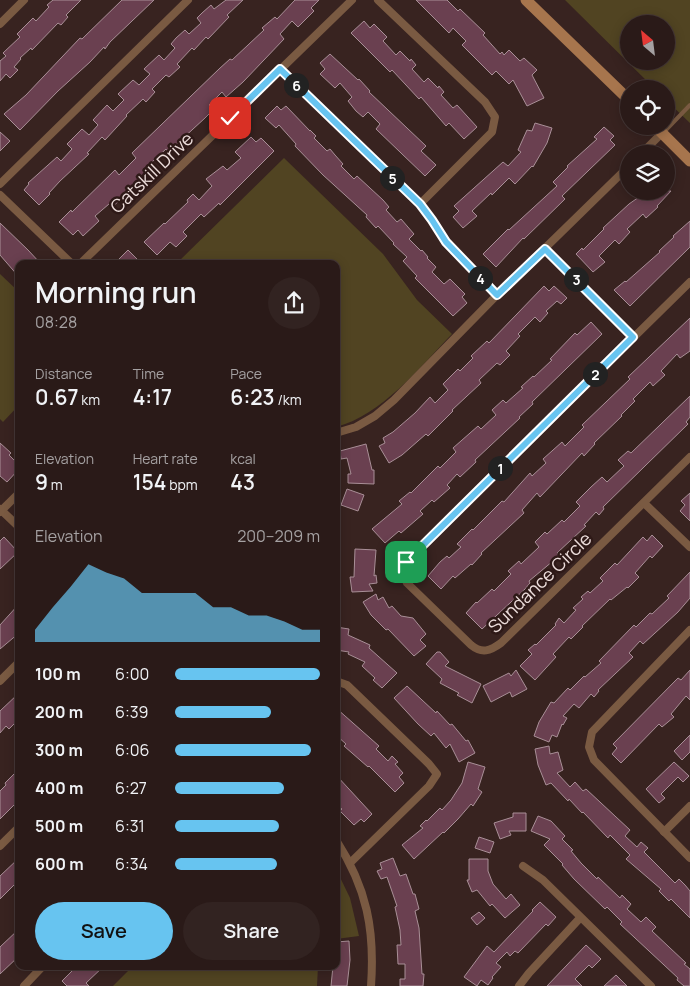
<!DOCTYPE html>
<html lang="en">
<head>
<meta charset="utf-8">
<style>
	:root { --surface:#2a1a18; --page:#322321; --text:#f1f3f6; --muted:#a5a1a2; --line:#463837; --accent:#67c4f0 }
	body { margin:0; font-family:Manrope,sans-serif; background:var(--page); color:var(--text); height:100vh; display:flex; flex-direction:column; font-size:19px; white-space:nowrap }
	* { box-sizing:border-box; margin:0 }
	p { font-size:16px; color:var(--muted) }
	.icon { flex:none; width:28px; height:28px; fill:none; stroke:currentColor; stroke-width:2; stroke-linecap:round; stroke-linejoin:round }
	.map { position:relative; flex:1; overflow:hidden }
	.sheet { position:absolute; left:15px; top:260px; width:325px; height:710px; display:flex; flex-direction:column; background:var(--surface); border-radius:10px; box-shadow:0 2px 12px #0003,0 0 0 1px var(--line) }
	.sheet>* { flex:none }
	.needle { width:32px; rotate:332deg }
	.controls { position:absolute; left:620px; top:15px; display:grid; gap:10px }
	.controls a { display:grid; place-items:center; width:55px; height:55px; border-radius:50%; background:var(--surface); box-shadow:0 2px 12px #0003,0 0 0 1px var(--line); font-size:25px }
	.pin { position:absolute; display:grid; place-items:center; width:42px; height:42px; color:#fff; margin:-21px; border-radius:10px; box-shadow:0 2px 8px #0006 }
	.km { position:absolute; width:25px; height:25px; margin:-12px; border-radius:50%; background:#222; color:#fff; font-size:14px; line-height:25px; text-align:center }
	.round { display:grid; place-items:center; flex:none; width:52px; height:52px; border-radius:26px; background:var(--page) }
	.head { display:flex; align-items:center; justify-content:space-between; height:85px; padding:0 20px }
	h1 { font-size:28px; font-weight:600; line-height:38px }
	.metrics { display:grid; grid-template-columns:repeat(3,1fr); gap:8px; height:85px; padding:5px 20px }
	.metrics div { display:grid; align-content:center }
	.metrics b { font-size:21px; font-weight:600 }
	.metrics small { font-size:14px; font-weight:400 }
	.metrics p { font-size:14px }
	.chart { height:140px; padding:10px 20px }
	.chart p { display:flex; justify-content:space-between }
	.chart svg { width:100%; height:90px; margin-top:5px; fill:var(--accent); opacity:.7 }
	.button { display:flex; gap:10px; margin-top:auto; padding:10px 20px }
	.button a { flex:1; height:58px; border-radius:30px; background:var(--accent); color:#111; font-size:20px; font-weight:600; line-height:58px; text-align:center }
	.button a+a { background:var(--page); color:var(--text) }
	ul { padding:0 20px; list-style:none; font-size:16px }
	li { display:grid; grid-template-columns:80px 60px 1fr; align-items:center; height:38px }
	li i { height:12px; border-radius:6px; background:var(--accent) }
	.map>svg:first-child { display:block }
	.green { fill:#514422; fill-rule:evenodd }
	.building { fill:#6a4050; stroke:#a98f97 }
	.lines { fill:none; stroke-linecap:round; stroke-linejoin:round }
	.service { stroke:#7a5a42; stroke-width:4 }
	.minor { stroke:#7a5a42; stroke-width:8 }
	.secondary { stroke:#a7754d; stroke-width:11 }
	.route-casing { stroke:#fff; stroke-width:10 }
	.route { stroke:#67c4f0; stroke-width:6 }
	.labels { text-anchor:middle; stroke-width:5; stroke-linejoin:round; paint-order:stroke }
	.street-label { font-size:18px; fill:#ecdddb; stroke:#2e1917 }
</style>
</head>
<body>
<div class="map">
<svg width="690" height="986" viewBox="0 0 690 986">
	<rect width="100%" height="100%" fill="#382320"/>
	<!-- green -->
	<g class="green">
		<path d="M565,0H690V123L666,100V89H655ZM629,24H666V61H629Z"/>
		<path d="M284,158L383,254L417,300L452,334C420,367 382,415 336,427V264H176Z"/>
		<path d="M0,274L19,292V405L3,422L0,419Z"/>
		<path d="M336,869L350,898L359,936L336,939Z"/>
		<path d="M133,966H318L317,986H113Z"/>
	</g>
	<!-- building -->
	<g class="building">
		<path d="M53,0H81L66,15L68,17L61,25L58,23L32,50L31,48L20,58L21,59L14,67L18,70L10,78L6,74L0,81V61L6,56L3,53L20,37L17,34L33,18L36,21L49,7L47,5Z"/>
		<path d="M122,0H154L110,42L105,49L104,47L90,62L58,91L20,130L4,114L26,95L80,38L82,39Z"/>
		<path d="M226,0H243L227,15L229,17L208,39L206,37L194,50L192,48L177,64L180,67L169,77L166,75L152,89L155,92L146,102L143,99L126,115L127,116L105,140L102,137L87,153L89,154L60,181L49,193L50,194L39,205L24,190L29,184L28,183L57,157L61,161L72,149L67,144L82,129L89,135L98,125L93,120L107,105L113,111L124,100L118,94L133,80L139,85L150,74L144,69L159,55L164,60L175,48L171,44L176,38L185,30L189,34L201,23L197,18L202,13L211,5L214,9Z"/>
		<path d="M295,0H319L311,8L314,11L298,27L292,21L280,34L284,39L243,82L226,97L222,92L209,105L214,109L205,118L168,152L166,149L152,162L155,165L128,193L112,207L109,204L95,216L99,221L83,236L78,230L73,235L59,222L71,210L72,212L115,170L119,175L136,158L132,153L219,69L230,59L232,60L264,30L262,28L275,17L277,19Z"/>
		<path d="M416,0H447L458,11L460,9L485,33L483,35L500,54L502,52L504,55L509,50L520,61L524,58L537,70L532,75L544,98L527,106L513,80L509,84L496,71L492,75L462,45L466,41L453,28L449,33Z"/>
		<path d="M364,21L370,28L374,24L387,37L383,41L396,55L400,51L410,61L411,59L416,65L412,69L424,82L428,78L438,88L439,86L444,92L441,95L453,108L457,105L477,127L464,139L449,123L446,126L421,97L419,99L392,70L390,72L351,33Z"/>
		<path d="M330,54L358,80L359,79L370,91L369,92L426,146L421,151L436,165L425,176L376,129L380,124L368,112L363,117L356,111L348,101L352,97L340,83L335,88L320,74L325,69L320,63Z"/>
		<path d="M277,106L281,110L286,106L310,131V130L316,136L314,138L327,151L330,149L335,155L343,164L341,166L354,179L357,176L383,200L389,207L386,210L397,222L401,219L414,234L409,239L421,251L422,250L428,257L427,258L436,267L432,272L444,284L450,279L465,294L462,297L467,303L453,316L415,278L417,276L403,261L407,257L393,244L394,243L378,226L376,228L366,217L367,215L323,175L295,146L296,144L279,125L276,128L265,118Z"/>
		<path d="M535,123L552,128L547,143L533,167L532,166L515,184L509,178L492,195L491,193L472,211L477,216L463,228L453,217L459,211L454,206L503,162L508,166L521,152L518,150L527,130L532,131Z"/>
		<path d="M604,127L614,136L610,140L615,145L562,196L565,199L524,239L523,238L496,267L483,254L508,229L509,230L557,186L553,182L568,167L567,166L597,139L594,137Z"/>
		<path d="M0,132L10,141L0,151Z"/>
		<path d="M251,137L256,142L261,138L274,151L220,205L219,203L204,217L201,214L183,232L187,236L176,247L170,242L157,255L144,242L164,223L165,224L188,202L187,200L193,194L199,200L212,186L206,179L223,166L227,170L241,158L235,152Z"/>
		<path d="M650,191H671L657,206L658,207L646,218L643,214L627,229L630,232L619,244L615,240L599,256L605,262L593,272L576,254L582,248L583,250L604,229L603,228L629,204L639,197L642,200Z"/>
		<path d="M690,221V247L630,306L614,290L625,281L626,282L660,252L659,251L674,237L673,236Z"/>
		<path d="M0,223L28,250L41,264H19V277L0,255Z"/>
		<path d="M128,250L142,264H114Z"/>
		<path d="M544,286L549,291L554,286L567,298L561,304L557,301L546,311L548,313L540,322L535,317L518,334L520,336L506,351L510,355L500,365L497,363L479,380L481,383L452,410L453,411L428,436L426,434L402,455L389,463L379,446L385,443L383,438L393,432L415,413L430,397L435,403L448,390L443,384L458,369L460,371L473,358L471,356L487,341L489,343Z"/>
		<path d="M690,318V351L680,358L677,354L661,371L665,375L653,386L650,382L633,399L635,401L621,415L622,416L594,443L595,444L584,456L582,453L540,497L537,493L522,510L524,513L481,553L482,554L472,565L471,564L455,578L453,576L441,589L428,576L440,562L447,556L449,558L461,547L457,544L472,529L473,530L502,501L504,502L530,473L532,476L546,463L543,459L562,442L565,446L584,427L582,425L630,379L628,377Z"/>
		<path d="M591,322L602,334L532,402L533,404L519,417L520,418L475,460L476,462L460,477L457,474L447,485L450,488L434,502L432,500L420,511L423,514L401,533L399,531L385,543L372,529L402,504L399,501L410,492L411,493L438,466L440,468L456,452L453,448L478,426L481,429L496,415L492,410L503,400L506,403L523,388L521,387L533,376L534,377L552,360L550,359L575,333L577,335Z"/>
		<path d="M690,396V417L686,422L688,424L603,507L604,509L599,515L596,512L584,525L586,526L557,553L559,555L553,561L529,581L530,583L525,589L482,629L466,613L476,602L477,603L492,589L494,591L511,574L508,571L519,561L521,564L539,547L535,542L545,532L547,534L562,520L564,522L580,506L576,502L591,487L602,477L607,482L624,466L618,460L628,451L631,453Z"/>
		<path d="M0,443L11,453L9,455L19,465V469L7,482L0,476Z"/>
		<path d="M366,444L372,470H374V484L348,483V474H351L347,458L341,459L340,451Z"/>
		<path d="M347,489L364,495L358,511L341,505Z"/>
		<path d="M690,493V521L680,511L685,505L681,501Z"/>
		<path d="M652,535L663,546L652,558L650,556L635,573L639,577L628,588L627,587L611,600L610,599L582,626L583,627L571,639L569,637L553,654L556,657L535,680L520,666L532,654L528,650L535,644L536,645L556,625L555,624L559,618L564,623L576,610L573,608L583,599L581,597L588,591L590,593L603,581L600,578L615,563L617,565L643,537L647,541Z"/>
		<path d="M4,537L18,552L0,569V541Z"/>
		<path d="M355,549L376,550L374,576L376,575L377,583L369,584L373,591L352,592L350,577H354Z"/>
		<path d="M690,572V598L678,612L643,644L640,641L629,653L633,657L598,690L599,691L594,697L591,694L579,708L574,704L563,716L567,718L563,725L562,724L557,737L552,735L549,742L534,736L539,722L551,702L554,703L568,688L570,690L584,676L585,677L601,663L599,661L634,625L636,627L650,613L652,614L669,598L667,596Z"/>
		<path d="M376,594L378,600L383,597L389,608L392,606L401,616L413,618L426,634L420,640L426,646L414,656L388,629L386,630L371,615L363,602Z"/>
		<path d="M19,604V633L0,649V625Z"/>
		<path d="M336,627L349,629L348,635L370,645L369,648L397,673L382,688L373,680L375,678L362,666L365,662L348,654L349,652L336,650Z"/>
		<path d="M437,652H440L449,662L445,666L481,684L472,703L457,695L459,693L440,683L442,679L426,664Z"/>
		<path d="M516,670L527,689L512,697L510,692L491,702L483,686L509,673L511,676Z"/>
		<path d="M690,670V700L686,696L671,714L674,717L662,727L659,724L621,763L612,754L617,748L613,744L678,678L681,680Z"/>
		<path d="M407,686L436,713L437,711L450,725L452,724L466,741L468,740L475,753L459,762L450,744L446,748L434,733L431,736L418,724L394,698Z"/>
		<path d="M19,693V714L14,718L17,721L9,729L6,726L0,733V711Z"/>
		<path d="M336,708L379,746L376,749L388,761L392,756L398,762L395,764L403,773L399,777L404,783L395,792L369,766L368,767L344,746L346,744L336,735Z"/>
		<path d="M690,735V752L682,760L674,751Z"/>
		<path d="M549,746L550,754L558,752L563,770L557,773L570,787L575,782L583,791L586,789L630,830L625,836L637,847L641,842L648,848L644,852L675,883L679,879L685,885L690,891V918L671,899L669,901L659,891L661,889L626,859L630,855L610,835L608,838L583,812L582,813L569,799L568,801L551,783L546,785L538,765L535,749Z"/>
		<path d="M468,762L485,767L478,789L482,792L473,806L471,804L458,819L444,833L443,832L414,859L402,845L423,828L420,826L426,820L427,821L440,808L442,810L451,800L462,783Z"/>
		<path d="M674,762L689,776L683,782L678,777L661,794L665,798L659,803L646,789Z"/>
		<path d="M19,769V800L0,819V791L6,785L5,783Z"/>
		<path d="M336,775L372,814L364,822L361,819L354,825L340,811L342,809L336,804Z"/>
		<path d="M513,813H526V831H509L511,835L500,839L494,823L513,817Z"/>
		<path d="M538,816L551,821L565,836L562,839L573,850L571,851L581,863L597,879L598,877L620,898L622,895L631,904L627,909L641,922L646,917L656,927L652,931L686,963L684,964L690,969V986H684L677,980L678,978L620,924L622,922L607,907L605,909L574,879L562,865L563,864L544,845L550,839L531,831Z"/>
		<path d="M479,837L494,842L490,853L475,848Z"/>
		<path d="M19,858V880L0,899V876Z"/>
		<path d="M393,858L400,876L406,874L413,894H415L419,909L415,911L419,928L422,974H424L423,986H400V979H405V964H398L397,945H401L400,930L395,907L397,906L387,877L381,879L377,871L382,869L380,863Z"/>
		<path d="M469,859H488V871L493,884L506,899L511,894L520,905L505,918L492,904L490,906L477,890L472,892L467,880H469Z"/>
		<path d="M540,902L556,917L548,926L546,924L518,953L515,951L510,956L507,952L496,963L501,967L492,977L493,978L488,985L481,980L477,986L464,977L487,946L494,952L533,911L532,910Z"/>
		<path d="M479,912L485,918L477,925L471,918Z"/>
		<path d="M19,929V956L0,974V947Z"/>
		<path d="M349,941L350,960L347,986H331L333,966H336V942Z"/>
		<path d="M586,945L601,959L592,968L589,965L575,979L582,986H547Z"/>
		<path d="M77,966H104L86,983L89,986H67L62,981Z"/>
		<path d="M616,975L627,986H604Z"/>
	</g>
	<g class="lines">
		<!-- service -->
		<path class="service" d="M664,132L690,105"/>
		<!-- minor -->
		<g class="minor">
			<path d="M378,0L485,102L495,117L492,132L420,204"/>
			<path d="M0,24L24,0"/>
			<path d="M280,69L420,204L432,220L446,242L497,295"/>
			<path d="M641,154L662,133"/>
			<path d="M0,184L188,0"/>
			<path d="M0,195L72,264"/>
			<path d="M545,249L633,337"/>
			<path d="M80,264L352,0"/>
			<path d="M690,282L408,559C402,567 402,574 407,583L471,645C482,654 490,651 501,643L690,457"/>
			<path d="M336,433L356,427L375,416L394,400L497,295L629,166"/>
			<path d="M644,503L690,547"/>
			<path d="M0,509L19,527"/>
			<path d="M0,512L19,493"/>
			<path d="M690,630L592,732L589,747L594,760L690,858"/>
			<path d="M0,681L19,662"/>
			<path d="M336,681L347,685L429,764L437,774L429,786L350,863"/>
			<path d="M664,832L690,806"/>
			<path d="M336,840C367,888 375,930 371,986"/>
			<path d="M0,846L19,827"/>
			<path d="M523,866L543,880L651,986"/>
			<path d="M24,986L43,966"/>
			<path d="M519,986L529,973L580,918"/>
		</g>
		<!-- secondary -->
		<g class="secondary">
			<path d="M526,0L629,100"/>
			<path d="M655,126L690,161"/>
		</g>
	</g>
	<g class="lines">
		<!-- route casing -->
		<g class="route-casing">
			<path id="route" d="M230,118L280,69L420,204L432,220L446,242L497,295L545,249L633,337L406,562"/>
		</g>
		<!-- route -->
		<use href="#route" class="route"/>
	</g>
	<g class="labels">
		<!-- street labels -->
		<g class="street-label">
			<text transform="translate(152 173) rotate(-44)" y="6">Catskill Drive</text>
			<text transform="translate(540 583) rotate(-44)" y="6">Sundance Circle</text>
		</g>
	</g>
</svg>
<div class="controls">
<a><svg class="needle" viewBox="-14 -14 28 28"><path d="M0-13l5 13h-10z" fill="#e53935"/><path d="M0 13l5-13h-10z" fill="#a5a1a2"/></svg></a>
<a><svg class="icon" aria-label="locate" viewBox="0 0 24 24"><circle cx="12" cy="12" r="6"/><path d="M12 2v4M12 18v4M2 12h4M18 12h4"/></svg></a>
<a><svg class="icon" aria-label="layers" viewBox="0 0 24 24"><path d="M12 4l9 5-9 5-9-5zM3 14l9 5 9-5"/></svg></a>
</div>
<div class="pin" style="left:406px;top:562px;background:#1e9e55"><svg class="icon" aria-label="arrive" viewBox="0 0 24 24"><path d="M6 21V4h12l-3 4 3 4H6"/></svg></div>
<div class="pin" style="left:230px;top:118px;background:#d93025"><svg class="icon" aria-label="check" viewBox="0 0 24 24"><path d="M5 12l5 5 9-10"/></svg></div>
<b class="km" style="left:500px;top:468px">1</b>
<b class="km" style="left:595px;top:374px">2</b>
<b class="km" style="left:576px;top:279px">3</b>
<b class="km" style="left:480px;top:278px">4</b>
<b class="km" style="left:392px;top:178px">5</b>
<b class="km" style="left:296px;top:85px">6</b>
<section class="sheet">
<div class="head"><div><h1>Morning run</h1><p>08:28</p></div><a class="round"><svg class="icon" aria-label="share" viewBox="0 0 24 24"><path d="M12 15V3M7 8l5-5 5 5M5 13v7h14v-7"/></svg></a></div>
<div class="metrics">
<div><p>Distance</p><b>0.67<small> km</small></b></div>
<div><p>Time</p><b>4:17</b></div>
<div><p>Pace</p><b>6:23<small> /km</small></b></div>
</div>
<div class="metrics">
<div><p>Elevation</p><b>9<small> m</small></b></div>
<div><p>Heart rate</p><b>154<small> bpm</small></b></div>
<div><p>kcal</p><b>43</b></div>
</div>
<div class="chart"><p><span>Elevation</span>200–209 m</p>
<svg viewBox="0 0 160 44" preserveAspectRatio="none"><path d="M0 44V38L10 27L20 17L30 6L40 10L50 13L60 20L70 20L80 20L90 20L100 27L110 27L120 31L130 31L140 34L150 38L160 38V44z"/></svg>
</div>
<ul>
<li><b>100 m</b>6:00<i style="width:100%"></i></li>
<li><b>200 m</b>6:39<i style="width:66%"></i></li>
<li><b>300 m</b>6:06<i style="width:94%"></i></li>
<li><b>400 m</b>6:27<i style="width:75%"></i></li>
<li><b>500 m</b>6:31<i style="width:72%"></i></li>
<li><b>600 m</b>6:34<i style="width:70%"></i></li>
</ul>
<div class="button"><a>Save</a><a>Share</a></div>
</section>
</div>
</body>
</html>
